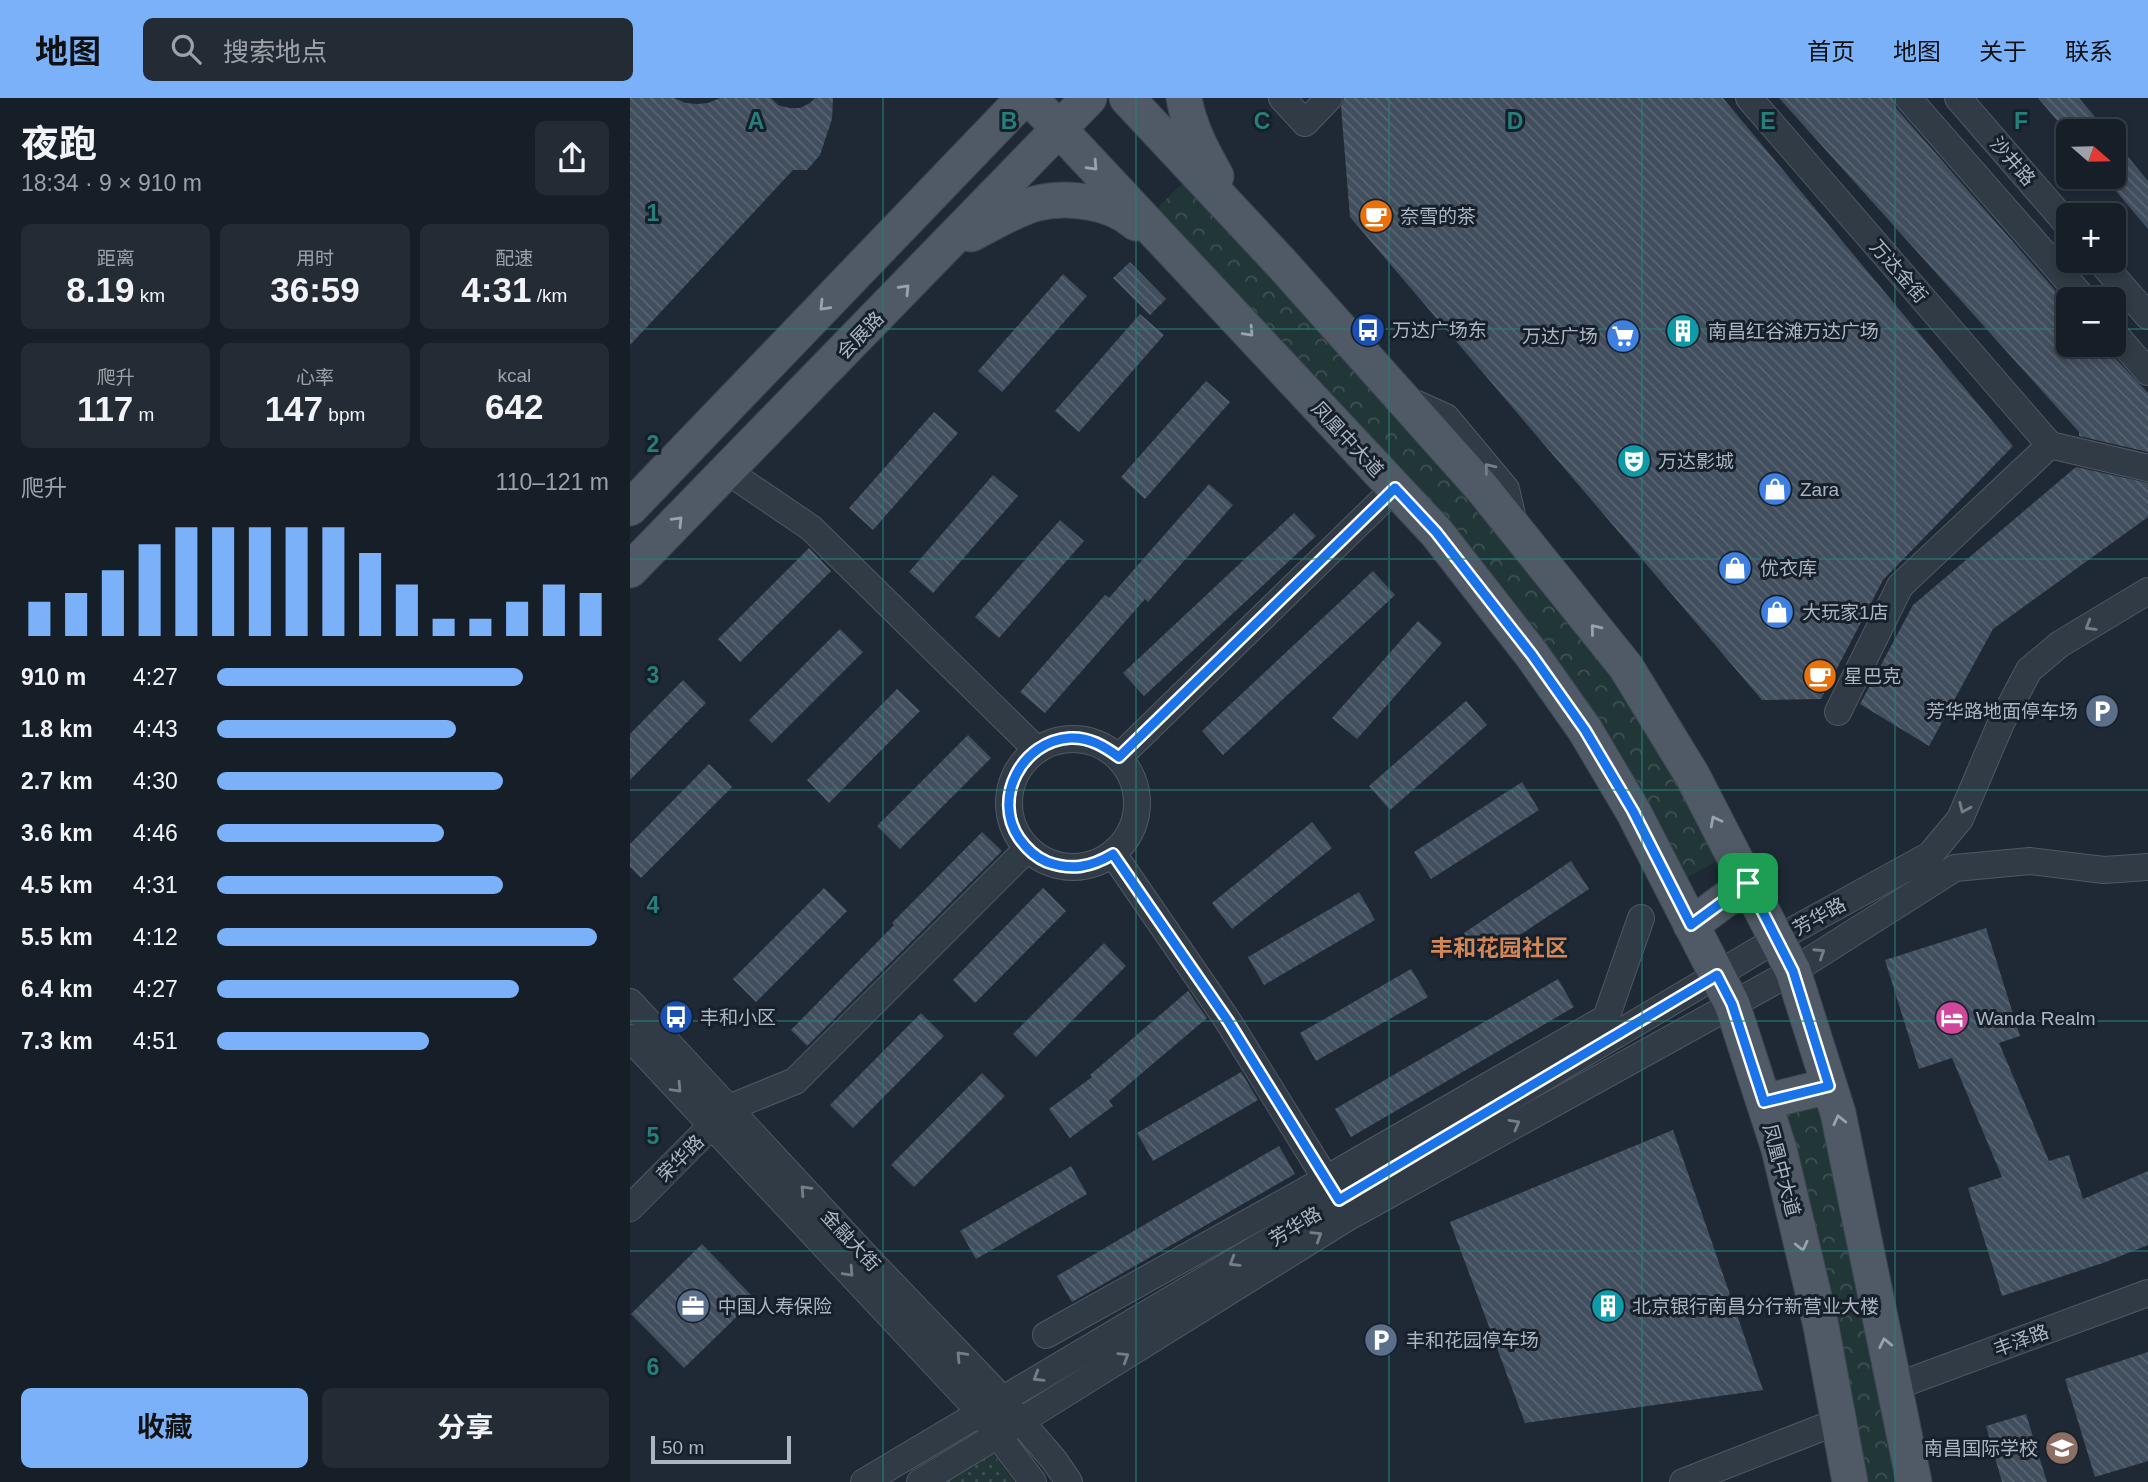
<!DOCTYPE html>
<html lang="zh">
<head>
<meta charset="utf-8">
<style>
	:root { --surface:#161f28; --page:#232c34; --text:#f1f3f6; --muted:#9ea2a8; --line:#353d45; --accent:#7ab1f9 }
	body { margin:0; font-family:Helvetica,"Noto Sans SC",sans-serif; background:var(--page); color:var(--text); height:100vh; display:flex; flex-direction:column; font-size:26px; white-space:nowrap }
	* { box-sizing:border-box; margin:0 }
	p { font-size:23px; color:var(--muted) }
	.icon { flex:none; width:38px; height:38px; fill:none; stroke:currentColor; stroke-width:2; stroke-linecap:round; stroke-linejoin:round }
	.map { position:relative; flex:1; overflow:hidden }
	.sheet { display:flex; flex-direction:column; background:var(--surface); width:630px }
	.sheet>* { flex:none }
	.needle { width:46px; rotate:110deg }
	.controls { position:absolute; left:1426px; top:21px; display:grid; gap:14px }
	.controls a { display:grid; place-items:center; width:70px; height:70px; border-radius:10px; background:var(--surface); box-shadow:0 4px 10px #0003,0 0 0 2px var(--line); font-size:35px }
	.scale { position:absolute; left:21px; bottom:18px; width:140px; box-sizing:border-box; padding-left:7px; border:4px solid #abb5c3; border-top:0; font-size:19px; line-height:24px; white-space:nowrap; color:#abb5c3; -webkit-text-stroke:5px #17202a; paint-order:stroke }
	.pin { position:absolute; display:grid; place-items:center; width:60px; height:60px; color:#fff; margin:-30px; border-radius:14px; box-shadow:0 4px 10px #0006 }
	.round { display:grid; place-items:center; flex:none; width:74px; height:74px; border-radius:10px; background:var(--page) }
	.head { display:flex; align-items:center; justify-content:space-between; height:119px; padding:0 21px }
	h1 { font-size:38px; font-weight:700; line-height:52px }
	.stats { display:grid; grid-template-columns:repeat(3,1fr); gap:10px; height:119px; padding:7px 21px }
	.stats div { display:grid; align-content:center; border-radius:10px; background:var(--page); text-align:center }
	.stats b { font-size:35px; font-weight:700 }
	.stats small { font-size:19px; font-weight:400 }
	.stats p { font-size:19px }
	.chart { height:196px; padding:14px 21px }
	.chart p { display:flex; justify-content:space-between }
	.chart svg { width:100%; height:126px; margin-top:7px; stroke:var(--accent); stroke-width:6 }
	.button { display:flex; gap:14px; margin-top:auto; padding:14px 21px }
	.button a { flex:1; height:80px; border-radius:10px; background:var(--accent); color:#111; font-size:28px; font-weight:700; line-height:80px; text-align:center }
	.button a+a { background:var(--page); color:var(--text) }
	ul { padding:0 21px; list-style:none; font-size:23px }
	li { display:grid; grid-template-columns:112px 84px 1fr; align-items:center; height:52px }
	li i { height:18px; border-radius:9px; background:var(--accent) }
	header { display:flex; align-items:center; gap:42px; box-sizing:border-box; height:98px; padding:0 35px; background:var(--accent); color:#111 }
	header strong { font-size:33px }
	nav { display:flex; gap:38px; margin-inline-start:auto; font-size:24px }
	.search { width:490px; height:63px; background:var(--page); display:flex; align-items:center; gap:18px; box-sizing:border-box; padding:0 24px; border-radius:10px; color:var(--muted); font-size:26px }
	main { display:flex; flex:1; min-height:0 }
	.map>svg:first-child { display:block }
	.grass { fill:url(#grass-dots) }
	.park { fill:url(#park-crowns) }
	.building { fill:url(#building-back-hatch) }
	.lines { fill:none; stroke-linecap:round; stroke-linejoin:round }
	.minor-casing { stroke:#4f5864; stroke-width:28 }
	.major-casing { stroke:#3b444f; stroke-width:37 }
	.minor { stroke:#313b45; stroke-width:26 }
	.major { stroke:#4f5a66; stroke-width:35 }
	.oneway { stroke:#99a3b0 }
	.oneway2 { stroke:#747e8a }
	.route-casing { stroke:#fff; stroke-width:14 }
	.route { stroke:#1a73e8; stroke-width:9 }
	.grid { fill:none; stroke:#267f7b; stroke-width:2; stroke-opacity:0.55 }
	.labels { text-anchor:middle; stroke-width:6; stroke-linejoin:round; paint-order:stroke }
	.street-label { font-size:19px; fill:#abb5c3; stroke:#17202a }
	.poi-label { font-size:19px; fill:#abb5c3; stroke:#17202a; text-anchor:start }
	.quarter-label { font-size:23px; font-weight:bold; fill:#d48655; stroke:#17202a }
	.grid-label { font-size:23px; text-anchor:middle; font-weight:bold; fill:#267f7b; stroke:#17202a; stroke-width:6; stroke-linejoin:round; paint-order:stroke }
</style>
</head>
<body>
<header>
<strong>地图</strong>
<div class="search"><svg class="icon" aria-label="search" viewBox="0 0 24 24"><circle cx="10" cy="10" r="6"/><path d="M15 15l6 6"/></svg>搜索地点</div>
<nav><a>首页</a><a>地图</a><a>关于</a><a>联系</a></nav>
</header>
<main>
<section class="sheet">
<div class="head"><div><h1>夜跑</h1><p>18:34 · 9 × 910 m</p></div><a class="round"><svg class="icon" aria-label="share" viewBox="0 0 24 24"><path d="M12 15V3M7 8l5-5 5 5M5 13v7h14v-7"/></svg></a></div>
<div class="stats">
<div><p>距离</p><b>8.19<small> km</small></b></div>
<div><p>用时</p><b>36:59</b></div>
<div><p>配速</p><b>4:31<small> /km</small></b></div>
</div>
<div class="stats">
<div><p>爬升</p><b>117<small> m</small></b></div>
<div><p>心率</p><b>147<small> bpm</small></b></div>
<div><p>kcal</p><b>642</b></div>
</div>
<div class="chart"><p><span>爬升</span>110–121 m</p>
<svg viewBox="0 0 160 44" preserveAspectRatio="none"><path d="M5 44V32M15 44V29M25 44V21M35 44V12M45 44V6M55 44V6M65 44V6M75 44V6M85 44V6M95 44V15M105 44V26M115 44V38M125 44V38M135 44V32M145 44V26M155 44V29"/></svg>
</div>
<ul>
<li><b>910 m</b>4:27<i style="width:78%"></i></li>
<li><b>1.8 km</b>4:43<i style="width:61%"></i></li>
<li><b>2.7 km</b>4:30<i style="width:73%"></i></li>
<li><b>3.6 km</b>4:46<i style="width:58%"></i></li>
<li><b>4.5 km</b>4:31<i style="width:73%"></i></li>
<li><b>5.5 km</b>4:12<i style="width:97%"></i></li>
<li><b>6.4 km</b>4:27<i style="width:77%"></i></li>
<li><b>7.3 km</b>4:51<i style="width:54%"></i></li>
</ul>
<div class="button"><a>收藏</a><a>分享</a></div>
</section>
<div class="map">
<svg width="1518" height="1384" viewBox="0 0 1518 1384">
	<defs>
		<pattern id="grass-dots" width="8" height="8" patternUnits="userSpaceOnUse" patternTransform="scale(1.75)"><rect width="8" height="8" fill="#213637"/><path d="M2 2h.1M6 6h.1" fill="none" stroke="#3f5152" stroke-width="1.8" stroke-linecap="round"/></pattern>
		<pattern id="park-crowns" width="20" height="18" patternUnits="userSpaceOnUse" patternTransform="scale(1.75)"><rect width="20" height="18" fill="#213637"/><path d="M2 6a3 3 0 1 1 6 0M12 15a3 3 0 1 1 6 0" fill="none" stroke="#3f5152"/></pattern>
		<pattern id="building-back-hatch" width="6" height="6" patternUnits="userSpaceOnUse" patternTransform="scale(1.75)"><rect width="6" height="6" fill="#414e5d"/><path d="M-1 5l2 2M0 0l6 6M5-1l2 2" fill="none" stroke="#5a6573"/></pattern>
	</defs>
	<rect width="100%" height="100%" fill="#1e2935"/>
	<!-- grass -->
	<path class="grass" d="M361,1353L384,1384H311Z"/>
	<!-- park -->
	<g class="park">
		<path d="M555,83L756,300L988,580L1089,762L1054,781L962,621L522,115Z"/>
		<path d="M1188,1006L1273,1384H1230L1152,1012Z"/>
	</g>
	<!-- building -->
	<g class="building">
		<path d="M0,0H44L56,5L67,6L78,5L90,0H141L148,7L159,10H170L180,5L185,0H203L202,21L190,57L177,72H163L0,247Z"/>
		<path d="M714,0H1093L1383,348L1253,482L1191,601L1132,602L720,119L711,9Z"/>
		<path d="M1149,0H1263L1266,10L1438,207V247H1473L1518,295V354L1449,338V334Z"/>
		<path d="M1408,0H1449L1477,33H1436Z"/>
		<path d="M1484,42L1518,83V131L1474,79H1484Z"/>
		<path d="M500,164L536,201L520,217L483,180Z"/>
		<path d="M433,176L457,198L372,294L348,273Z"/>
		<path d="M510,216L534,237L449,334L425,313Z"/>
		<path d="M576,283L600,304L515,401L491,379Z"/>
		<path d="M304,314L328,335L243,432L219,410Z"/>
		<path d="M1446,369L1518,385V419L1363,531L1299,648L1230,606L1283,507Z"/>
		<path d="M363,377L388,398L303,495L279,474Z"/>
		<path d="M579,386L603,407L518,504L515,501L415,615L390,594L475,497L479,500Z"/>
		<path d="M664,415L686,438L514,598L493,575Z"/>
		<path d="M430,422L454,443L369,540L345,519Z"/>
		<path d="M179,450L201,473L110,564L88,541Z"/>
		<path d="M743,473L765,497L593,657L572,633Z"/>
		<path d="M788,523L812,545L727,641L702,620Z"/>
		<path d="M210,531L233,554L142,645L119,622Z"/>
		<path d="M53,582L76,605L0,682V636Z"/>
		<path d="M267,591L290,613L199,705L177,682Z"/>
		<path d="M836,603L857,627L760,712L739,688Z"/>
		<path d="M338,637L361,660L270,751L247,728Z"/>
		<path d="M79,666L102,689L11,780L0,769V746Z"/>
		<path d="M892,684L909,712L801,781L784,754Z"/>
		<path d="M682,724L702,750L602,831L582,805Z"/>
		<path d="M352,734L372,753L177,948L161,932L264,827L262,825Z"/>
		<path d="M941,763L959,791L852,862L834,835Z"/>
		<path d="M194,790L217,813L126,904L103,881Z"/>
		<path d="M413,790L436,813L345,905L323,882Z"/>
		<path d="M729,794L745,822L634,887L618,859Z"/>
		<path d="M1356,830L1390,938L1369,945L1419,1063L1439,1057L1453,1101L1518,1073V1147L1473,1165L1372,1198L1338,1090L1372,1079L1322,960L1289,971L1255,862Z"/>
		<path d="M474,845L496,868L406,959L383,936Z"/>
		<path d="M781,871L798,899L686,963L670,935Z"/>
		<path d="M928,881L944,909L721,1039L705,1011Z"/>
		<path d="M558,893L577,920L479,1003L483,1008L440,1040L419,1011L462,979L460,977Z"/>
		<path d="M291,915L314,938L223,1030L200,1007Z"/>
		<path d="M611,974L628,1002L523,1063L507,1035Z"/>
		<path d="M352,975L375,998L284,1089L261,1067Z"/>
		<path d="M1043,1032L1133,1292L895,1325L820,1124Z"/>
		<path d="M649,1048L665,1076L442,1204L427,1178Z"/>
		<path d="M441,1068L457,1096L346,1161L330,1133Z"/>
		<path d="M72,1146L125,1201L54,1270L1,1216Z"/>
		<path d="M1518,1254V1363L1465,1379L1435,1281Z"/>
		<path d="M1396,1316L1417,1384H1372L1356,1328Z"/>
	</g>
	<g class="lines">
		<!-- minor casing -->
		<g class="minor-casing">
			<g id="minor">
				<path d="M652,0L675,25L699,0"/>
				<path d="M1119,0L1420,347L1518,370"/>
				<path d="M1278,0L1454,201"/>
				<path d="M1328,0L1438,127"/>
				<path d="M1470,163L1518,218"/>
				<path d="M1484,235L1518,274"/>
				<path d="M778,302L816,319L876,391L884,426"/>
				<path d="M97,373L181,430L407,652"/>
				<path d="M1208,614L1270,488L1420,347"/>
				<circle cx="443" cy="705" r="64"/>
				<path d="M489,659L765,390"/>
				<path d="M483,756L598,923L704,1094"/>
				<path d="M0,904L243,1166L361,1289L424,1362L439,1384"/>
				<path d="M0,940L350,1314L403,1384"/>
				<path d="M0,1110L99,1010L165,983L397,751"/>
				<path d="M416,1237L696,1081L976,920L1011,820"/>
				<path d="M1264,1289L1518,1195"/>
				<path d="M234,1384L1147,841L1300,757L1330,721L1371,625L1399,572L1430,546L1518,493"/>
				<path d="M290,1384L391,1323L715,1121L1163,873L1325,770L1400,763L1474,772L1518,769"/>
				<path d="M1053,1384L1209,1323"/>
			</g>
		</g>
		<!-- major casing -->
		<g class="major-casing">
			<g id="major">
				<path d="M400,0L806,434L902,557L955,632L1003,713L1102,906L1149,1051L1191,1228L1220,1384"/>
				<path d="M497,0L653,167L852,390L996,569L1062,677L1163,873L1208,1015L1284,1384"/>
				<path d="M554,0C559,29 572,53 586,78"/>
				<path d="M341,136C386,113 410,94 463,105C479,108 494,115 506,125"/>
				<path d="M0,410L394,0"/>
				<path d="M0,472L459,0"/>
				<path d="M1061,827L1118,785"/>
				<path d="M1134,1004L1199,988"/>
			</g>
		</g>
		<!-- minor -->
		<use href="#minor" class="minor"/>
		<!-- major -->
		<use href="#major" class="major"/>
	</g>
	<!-- one-way arrows -->
	<defs><path id="oneway-chevron" d="M-2-3.5L2.5 0L-2 3.5" fill="none" stroke-width="1.6" stroke-linecap="round" stroke-linejoin="round" transform="scale(1.75)"/></defs>
	<g class="oneway">
		<use href="#oneway-chevron" transform="translate(463 68) rotate(47)"/>
		<use href="#oneway-chevron" transform="translate(275 191) rotate(-46)"/>
		<use href="#oneway-chevron" transform="translate(194 208) rotate(134)"/>
		<use href="#oneway-chevron" transform="translate(619 234) rotate(47)"/>
		<use href="#oneway-chevron" transform="translate(48 423) rotate(-46)"/>
		<use href="#oneway-chevron" transform="translate(965 531) rotate(-129)"/>
		<use href="#oneway-chevron" transform="translate(1085 723) rotate(-118)"/>
		<use href="#oneway-chevron" transform="translate(1209 1022) rotate(-103)"/>
		<use href="#oneway-chevron" transform="translate(1172 1148) rotate(77)"/>
		<use href="#oneway-chevron" transform="translate(1255 1245) rotate(-102)"/>
	</g>
	<g class="oneway2">
		<use href="#oneway-chevron" transform="translate(859 370) rotate(-129)"/>
		<use href="#oneway-chevron" transform="translate(1460 528) rotate(149)"/>
		<use href="#oneway-chevron" transform="translate(1334 710) rotate(114)"/>
		<use href="#oneway-chevron" transform="translate(1190 855) rotate(-33)"/>
		<use href="#oneway-chevron" transform="translate(47 990) rotate(47)"/>
		<use href="#oneway-chevron" transform="translate(885 1026) rotate(-29)"/>
		<use href="#oneway-chevron" transform="translate(175 1092) rotate(-133)"/>
		<use href="#oneway-chevron" transform="translate(687 1138) rotate(-32)"/>
		<use href="#oneway-chevron" transform="translate(604 1164) rotate(149)"/>
		<use href="#oneway-chevron" transform="translate(219 1174) rotate(47)"/>
		<use href="#oneway-chevron" transform="translate(331 1258) rotate(-134)"/>
		<use href="#oneway-chevron" transform="translate(494 1259) rotate(-32)"/>
		<use href="#oneway-chevron" transform="translate(408 1279) rotate(149)"/>
	</g>
	<g class="lines">
		<!-- route casing -->
		<g class="route-casing">
			<path id="route" d="M765,390L806,434L902,557L955,632L1003,713L1061,827L1118,785L1163,873L1199,988L1134,1004L1102,906L1087,877L709,1102L598,923L483,756C461,769 442,773 417,764C405,759 396,750 389,740C362,700 392,643 440,640C459,639 474,648 489,659Z"/>
		</g>
		<!-- route -->
		<use href="#route" class="route"/>
	</g>
	<!-- grid -->
	<path class="grid" d="M253,0V1384M506,0V1384M759,0V1384M1012,0V1384M1265,0V1384M0,231H1438M1484,231H1518M0,461H1518M0,692H1518M0,923H1518M0,1153H1518"/>
	<!-- icons -->
	<defs>
		<g id="cafe-disc" transform="scale(1.75)"><circle r="9.5" fill="#e8710a" stroke="#17202a"/><path d="M-5.5-4.5H6V0H3Q3 3.5 0 3.5H-2.5Q-5.5 3.5-5.5 0ZM3-3.2v2h1.7v-2ZM-6 4.5H4V6H-6Z" fill="#fff"/></g>
		<g id="bus-disc" transform="scale(1.75)"><circle r="9.5" fill="#1a4fb4" stroke="#17202a"/><path d="M-5-6H5V4H4V6H2V4H-2V6H-4V4H-5ZM-3.5-4V0h7V-4ZM-3.5 1.2v1.5H-2V1.2ZM2 1.2v1.5H3.5V1.2Z" fill="#fff"/></g>
		<g id="building-disc" transform="scale(1.75)"><circle r="9.5" fill="#0f9aa8" stroke="#17202a"/><path d="M-4-6H4V6H1V3H-1V6H-4ZM-2.5-4.3h1.7v1.8h-1.7ZM.8-4.3h1.7v1.8H.8ZM-2.5-1h1.7V.8h-1.7ZM.8-1h1.7V.8H.8Z" fill="#fff"/></g>
		<g id="supermarket-disc" transform="scale(1.75)"><circle r="9.5" fill="#3f7fe0" stroke="#17202a"/><path d="M-6-5.5h2.5l.6 2H6L4.5 2H-2.5L-4.4-4H-6ZM-1.5 3.2a1.3 1.3 0 1 0 .1 0ZM3 3.2a1.3 1.3 0 1 0 .1 0Z" fill="#fff"/></g>
		<g id="theatre-disc" transform="scale(1.75)"><circle r="9.5" fill="#0f9aa8" stroke="#17202a"/><path d="M-5-5.5Q0-4 5-5.5V0Q5 5 0 6Q-5 5-5 0ZM-3.3-2.5H-1v1.5H-3.3ZM1-2.5H3.3v1.5H1ZM-2.8 1Q0 5.5 2.8 1Z" fill="#fff"/></g>
		<g id="shop-disc" transform="scale(1.75)"><circle r="9.5" fill="#3f7fe0" stroke="#17202a"/><path d="M-5-2.5h2.3a2.7 3.5 0 0 1 5.4 0H5L5.5 6h-11ZM-1.5-2.5h3a1.5 2.3 0 0 0-3 0Z" fill="#fff"/></g>
		<g id="parking-disc" transform="scale(1.75)"><circle r="9.5" fill="#5c6f8a" stroke="#17202a"/><path d="M-3.5-5.5H1a3.5 3.5 0 0 1 0 7H-1V5.5H-3.5ZM-1-3.4V-.6H.8a1.4 1.4 0 0 0 0-2.8Z" fill="#fff"/></g>
		<g id="hotel-disc" transform="scale(1.75)"><circle r="9.5" fill="#d1479c" stroke="#17202a"/><path d="M-6-4.5h1.5V1H6V5H4.5V3h-9V5H-6ZM-4 0a1.8 1.8 0 1 1 3.6 0ZM.5 0V-2.5h3Q6-2.5 6 0Z" fill="#fff"/></g>
		<g id="office-disc" transform="scale(1.75)"><circle r="9.5" fill="#5c6f8a" stroke="#17202a"/><path d="M-6-3h4V-5.5h4V-3h4V5H-6ZM-1-4.5V-3h2v-1.5ZM-6 0V1H6V0Z" fill="#fff"/></g>
		<g id="school-disc" transform="scale(1.75)"><circle r="9.5" fill="#8d6e63" stroke="#17202a"/><path d="M0-5L7-2L0 1L-7-2ZM-4 1L0 2.5L4 1V4Q0 6-4 4Z" fill="#fff"/></g>
	</defs>
	<g fill-rule="evenodd">
		<use href="#cafe-disc" x="746" y="118"/>
		<use href="#bus-disc" x="738" y="232"/>
		<use href="#building-disc" x="1053" y="233"/>
		<use href="#supermarket-disc" x="993" y="238"/>
		<use href="#theatre-disc" x="1004" y="363"/>
		<use href="#shop-disc" x="1145" y="391"/>
		<use href="#shop-disc" x="1105" y="470"/>
		<use href="#shop-disc" x="1147" y="514"/>
		<use href="#cafe-disc" x="1190" y="578"/>
		<use href="#parking-disc" x="1472" y="613"/>
		<use href="#bus-disc" x="46" y="919"/>
		<use href="#hotel-disc" x="1322" y="920"/>
		<use href="#office-disc" x="63" y="1208"/>
		<use href="#building-disc" x="978" y="1208"/>
		<use href="#parking-disc" x="751" y="1242"/>
		<use href="#school-disc" x="1432" y="1350"/>
	</g>
	<g class="labels">
		<!-- street labels -->
		<g class="street-label">
			<text transform="translate(1383 63) rotate(49)" y="7">沙井路</text>
			<text transform="translate(1269 173) rotate(49)" y="7">万达金街</text>
			<text transform="translate(230 237) rotate(-46)" y="7">会展路</text>
			<text transform="translate(718 341) rotate(47)" y="7">凤凰中大道</text>
			<text transform="translate(1189 818) rotate(-29)" y="7">芳华路</text>
			<text transform="translate(50 1060) rotate(-45)" y="7">荣华路</text>
			<text transform="translate(1152 1072) rotate(75)" y="7">凤凰中大道</text>
			<text transform="translate(665 1128) rotate(-31)" y="7">芳华路</text>
			<text transform="translate(221 1142) rotate(47)" y="7">金融大街</text>
			<text transform="translate(1391 1242) rotate(-20)" y="7">丰泽路</text>
		</g>
		<!-- poi labels -->
		<g class="poi-label">
			<text x="770" y="125">奈雪的茶</text>
			<text x="762" y="239">万达广场东</text>
			<text x="1078" y="240">南昌红谷滩万达广场</text>
			<text x="968" y="245" text-anchor="end">万达广场</text>
			<text x="1028" y="370">万达影城</text>
			<text x="1170" y="398">Zara</text>
			<text x="1130" y="477">优衣库</text>
			<text x="1172" y="521">大玩家1店</text>
			<text x="1214" y="585">星巴克</text>
			<text x="1448" y="620" text-anchor="end">芳华路地面停车场</text>
			<text x="70" y="926">丰和小区</text>
			<text x="1346" y="927">Wanda Realm</text>
			<text x="88" y="1215">中国人寿保险</text>
			<text x="1002" y="1215">北京银行南昌分行新营业大楼</text>
			<text x="776" y="1249">丰和花园停车场</text>
			<text x="1408" y="1357" text-anchor="end">南昌国际学校</text>
		</g>
		<!-- quarter labels -->
		<g class="quarter-label">
			<text x="869" y="858">丰和花园社区</text>
		</g>
	</g>
	<g class="grid-label">
		<text x="126" y="31">A</text>
		<text x="379" y="31">B</text>
		<text x="632" y="31">C</text>
		<text x="885" y="31">D</text>
		<text x="1138" y="31">E</text>
		<text x="1391" y="31">F</text>
		<text x="23" y="123">1</text>
		<text x="23" y="354">2</text>
		<text x="23" y="585">3</text>
		<text x="23" y="815">4</text>
		<text x="23" y="1046">5</text>
		<text x="23" y="1277">6</text>
	</g>
</svg>
<div class="controls">
<a><svg class="needle" viewBox="-14 -14 28 28"><path d="M0-13l5 13h-10z" fill="#e53935"/><path d="M0 13l5-13h-10z" fill="#9ea2a8"/></svg></a>
<a>+</a>
<a>−</a>
</div>
<div class="scale">50 m</div>
<div class="pin" style="left:1118px;top:785px;background:#1e9e55"><svg class="icon" aria-label="arrive" viewBox="0 0 24 24"><path d="M6 21V4h12l-3 4 3 4H6"/></svg></div>
</div>
</main>
</body>
</html>
